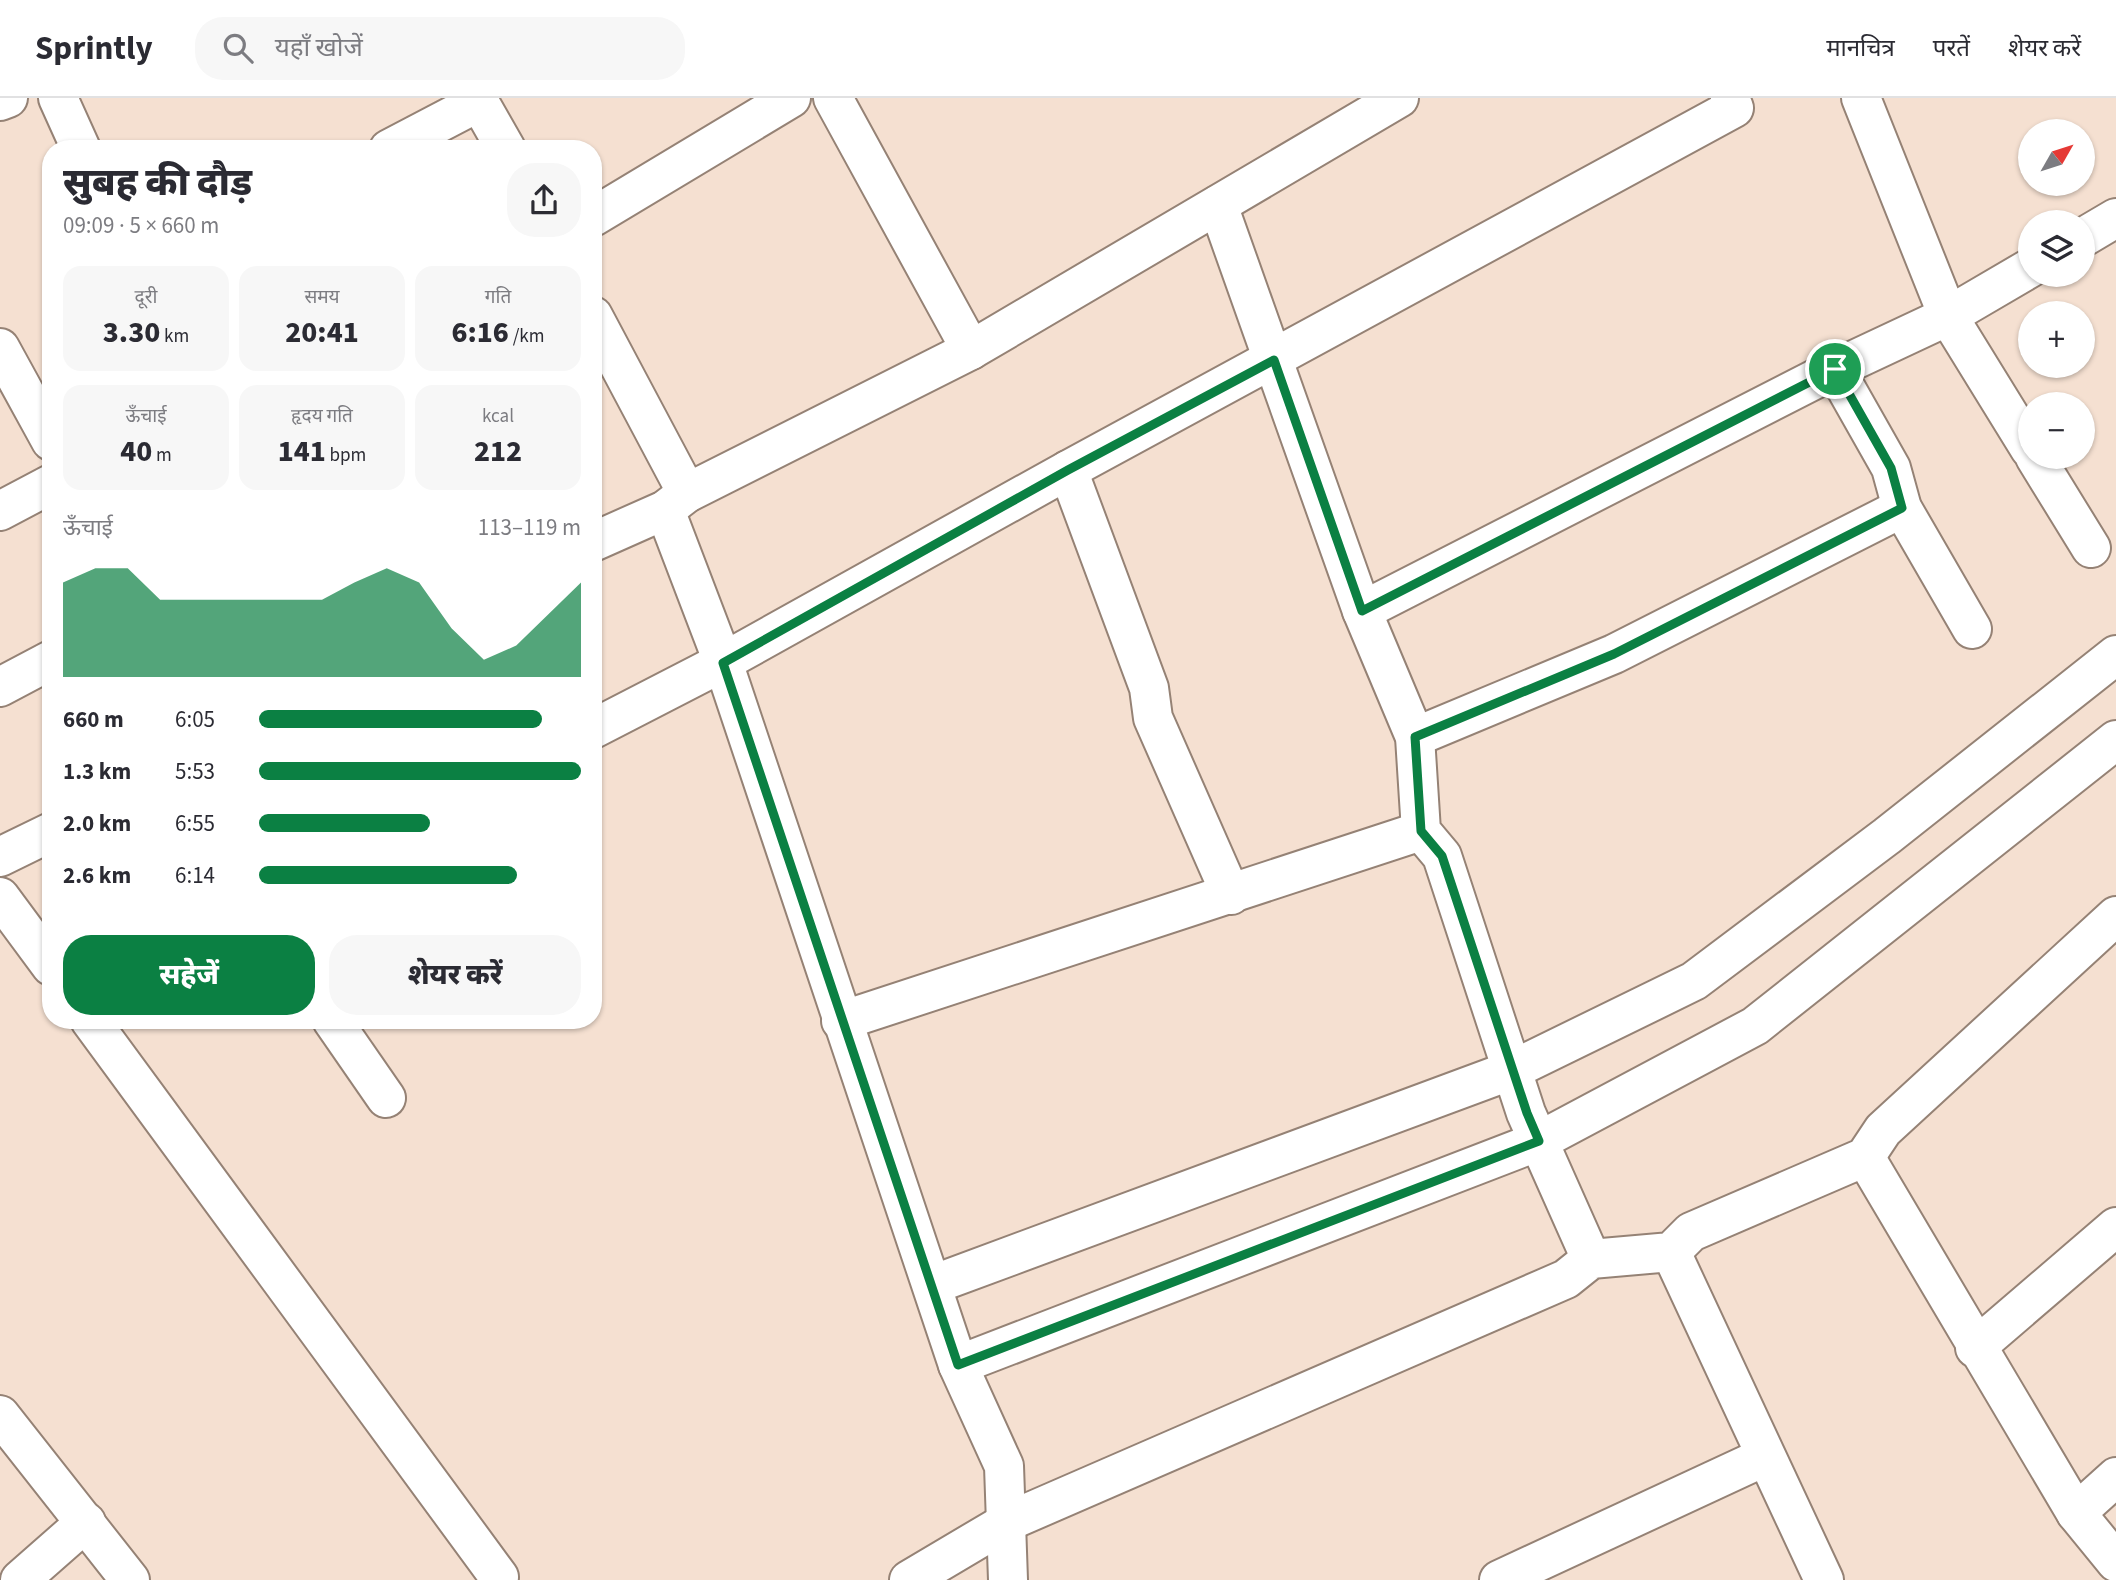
<!DOCTYPE html>
<html lang="hi">
<head>
<meta charset="utf-8">
<style>
	:root { --surface:#fff; --page:#f7f7f7; --text:#2b2b33; --muted:#7c7c81; --line:#e1e1e2; --accent:#0b8043 }
	body { margin:0; font-family:"Source Sans 3","Noto Sans Devanagari",sans-serif; background:var(--page); color:var(--text); height:100vh; display:flex; flex-direction:column; font-size:26px; white-space:nowrap }
	* { box-sizing:border-box; margin:0 }
	p { font-size:23px; color:var(--muted) }
	.icon { flex:none; width:38px; height:38px; fill:none; stroke:currentColor; stroke-width:2; stroke-linecap:round; stroke-linejoin:round }
	.map { position:relative; flex:1; overflow:hidden }
	.details { position:absolute; left:42px; top:42px; width:560px; height:889px; display:flex; flex-direction:column; background:var(--surface); border-radius:28px; box-shadow:0 2px 5px #0004 }
	.details>* { flex:none }
	.needle { width:46px; rotate:51deg }
	.tools { position:absolute; left:2018px; top:21px; display:grid; gap:14px }
	.tools a { display:grid; place-items:center; width:77px; height:77px; border-radius:50%; background:var(--surface); box-shadow:0 2px 5px #0004; font-size:35px }
	.pin { position:absolute; display:grid; place-items:center; width:60px; height:60px; color:#fff; margin:-30px; border:4px solid #fff; border-radius:50%; box-shadow:0 2px 7px #0007 }
	.round { display:grid; place-items:center; flex:none; width:74px; height:74px; border-radius:28px; background:var(--page) }
	.overview { display:flex; align-items:center; justify-content:space-between; height:119px; padding:0 21px }
	h1 { font-size:38px; font-weight:800; line-height:52px }
	.figures { display:grid; grid-template-columns:repeat(3,1fr); gap:10px; height:119px; padding:7px 21px }
	.figures div { display:grid; align-content:center; border-radius:18px; background:var(--page); text-align:center }
	.figures b { font-size:30px; font-weight:800 }
	.figures small { font-size:19px; font-weight:400 }
	.figures p { font-size:19px }
	.chart { height:196px; padding:14px 21px }
	.chart p { display:flex; justify-content:space-between }
	.chart svg { width:100%; height:126px; margin-top:7px; fill:var(--accent); opacity:.7 }
	.primary-button { display:flex; gap:14px; margin-top:auto; padding:14px 21px }
	.primary-button a { flex:1; height:80px; border-radius:28px; background:var(--accent); color:#fff; font-size:28px; font-weight:800; line-height:80px; text-align:center }
	.primary-button a+a { background:var(--page); color:var(--text) }
	ul { padding:0 21px; list-style:none; font-size:23px }
	li { display:grid; grid-template-columns:112px 84px 1fr; align-items:center; height:52px }
	li i { height:18px; border-radius:9px; background:var(--accent) }
	header { display:flex; align-items:center; gap:42px; box-sizing:border-box; height:98px; padding:0 35px; background:var(--surface); border-bottom:2px solid var(--line) }
	header strong { font-size:33px }
	nav { display:flex; gap:38px; margin-inline-start:auto; font-size:24px }
	.search { width:490px; height:63px; background:var(--page); display:flex; align-items:center; gap:18px; box-sizing:border-box; padding:0 24px; border-radius:28px; color:var(--muted); font-size:26px }
	.map>svg:first-child { display:block }
	.lines { fill:none; stroke-linecap:round; stroke-linejoin:round }
	.street-casing { stroke:#958275; stroke-width:42 }
	.street { stroke:#fff; stroke-width:38 }
	.route-casing { stroke:#fff; stroke-width:14 }
	.route { stroke:#0b8043; stroke-width:9 }
</style>
</head>
<body>
<header>
<strong>Sprintly</strong>
<div class="search"><svg class="icon" aria-label="search" viewBox="0 0 24 24"><circle cx="10" cy="10" r="6"/><path d="M15 15l6 6"/></svg>यहाँ खोजें</div>
<nav><a>मानचित्र</a><a>परतें</a><a>शेयर करें</a></nav>
</header>
<div class="map">
<svg width="2116" height="1482" viewBox="0 0 2116 1482">
	<rect width="100%" height="100%" fill="#f5e0d1"/>
	<g class="lines">
		<!-- street casing -->
		<g class="street-casing">
			<g id="street">
				<path d="M58,0L81,51"/>
				<path d="M477,0L506,51"/>
				<path d="M833,0L971,252L1399,0"/>
				<path d="M1861,0L1948,218L2030,351"/>
				<path d="M0,3L8,0"/>
				<path d="M389,51L479,4"/>
				<path d="M1218,107L1362,513L1415,639L1421,733L1442,758L1526,1015L1591,1161"/>
				<path d="M593,119L791,0"/>
				<path d="M2082,140L2116,120"/>
				<path d="M593,218L687,395"/>
				<path d="M0,250L51,343"/>
				<path d="M1835,271L1891,370L1902,410L1972,531"/>
				<path d="M2035,359L2091,450"/>
				<path d="M1068,372L1149,590L1153,620L1231,797"/>
				<path d="M665,412L723,564L958,1267L1004,1368L1008,1482"/>
				<path d="M0,413L51,386"/>
				<path d="M593,444L665,412L687,395L971,252"/>
				<path d="M1362,513L1835,271L1948,218L2030,170"/>
				<path d="M0,589L51,562"/>
				<path d="M593,631L723,564L1068,372L1734,10L1730,0"/>
				<path d="M1415,639L1614,556L1902,410"/>
				<path d="M0,759L51,734"/>
				<path d="M0,799L51,868"/>
				<path d="M90,922L499,1479"/>
				<path d="M332,922L386,1000"/>
				<path d="M841,923L1421,733"/>
				<path d="M1865,1059L2076,1415L2116,1464"/>
				<path d="M1671,1154L1824,1482"/>
				<path d="M932,1187L1512,972L1694,883L1887,738L2116,557"/>
				<path d="M1975,1250L2116,1129"/>
				<path d="M958,1267L1539,1043L1755,928L2116,642"/>
				<path d="M0,1317L130,1482"/>
				<path d="M2076,1415L2116,1379"/>
				<path d="M20,1482L86,1424"/>
				<path d="M909,1482L1007,1424L1566,1181L1591,1161L1671,1154L1691,1134L1865,1059L1883,1032L2116,818"/>
				<path d="M1499,1482L1764,1359"/>
			</g>
		</g>
		<!-- street -->
		<use href="#street" class="street"/>
	</g>
	<g class="lines">
		<!-- route casing -->
		<g class="route-casing">
			<path id="route" d="M1274,262L1362,513L1835,271L1891,370L1902,410L1614,556L1415,639L1421,733L1442,758L1527,1015L1539,1043L958,1267L723,565L1068,372Z"/>
		</g>
		<!-- route -->
		<use href="#route" class="route"/>
	</g>
</svg>
<div class="tools">
<a><svg class="needle" viewBox="-14 -14 28 28"><path d="M0-13l5 13h-10z" fill="#e53935"/><path d="M0 13l5-13h-10z" fill="#7c7c81"/></svg></a>
<a><svg class="icon" aria-label="layers" viewBox="0 0 24 24"><path d="M12 4l9 5-9 5-9-5zM3 14l9 5 9-5"/></svg></a>
<a>+</a>
<a>−</a>
</div>
<div class="pin" style="left:1835px;top:271px;background:#1e9e55"><svg class="icon" aria-label="arrive" viewBox="0 0 24 24"><path d="M6 21V4h12l-3 4 3 4H6"/></svg></div>
<section class="details">
<div class="overview"><div><h1>सुबह की दौड़</h1><p>09:09 · 5 × 660 m</p></div><a class="round"><svg class="icon" aria-label="share" viewBox="0 0 24 24"><path d="M12 15V3M7 8l5-5 5 5M5 13v7h14v-7"/></svg></a></div>
<div class="figures">
<div><p>दूरी</p><b>3.30<small> km</small></b></div>
<div><p>समय</p><b>20:41</b></div>
<div><p>गति</p><b>6:16<small> /km</small></b></div>
</div>
<div class="figures">
<div><p>ऊँचाई</p><b>40<small> m</small></b></div>
<div><p>हृदय गति</p><b>141<small> bpm</small></b></div>
<div><p>kcal</p><b>212</b></div>
</div>
<div class="chart"><p><span>ऊँचाई</span>113–119 m</p>
<svg viewBox="0 0 160 44" preserveAspectRatio="none"><path d="M0 44V11L10 6L20 6L30 17L40 17L50 17L60 17L70 17L80 17L90 11L100 6L110 11L120 27L130 38L140 33L150 22L160 11V44z"/></svg>
</div>
<ul>
<li><b>660 m</b>6:05<i style="width:88%"></i></li>
<li><b>1.3 km</b>5:53<i style="width:100%"></i></li>
<li><b>2.0 km</b>6:55<i style="width:53%"></i></li>
<li><b>2.6 km</b>6:14<i style="width:80%"></i></li>
</ul>
<div class="primary-button"><a>सहेजें</a><a>शेयर करें</a></div>
</section>
</div>
</body>
</html>
